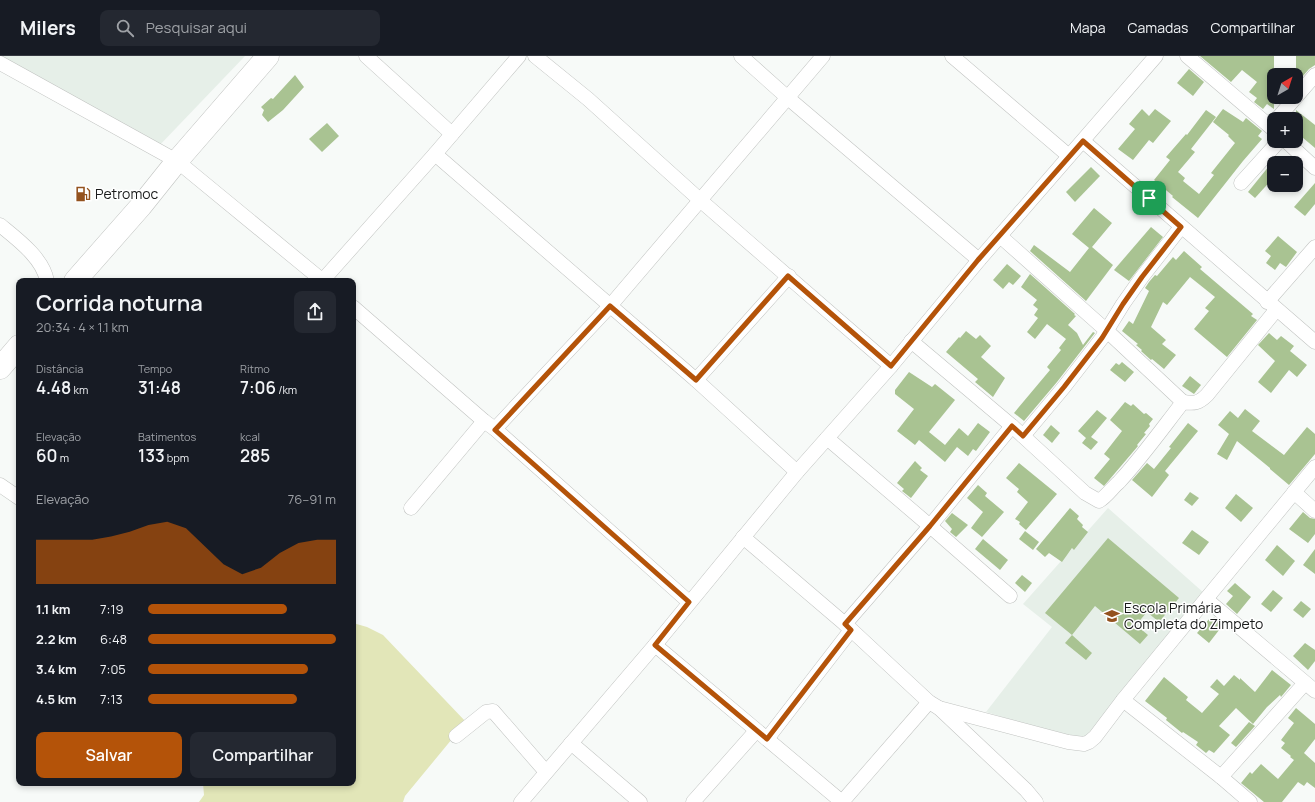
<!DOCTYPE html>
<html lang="pt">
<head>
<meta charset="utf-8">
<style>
	:root { --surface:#171b24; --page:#242831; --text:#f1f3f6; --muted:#9ea1a6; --line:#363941; --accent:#b45309 }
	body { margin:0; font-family:Manrope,sans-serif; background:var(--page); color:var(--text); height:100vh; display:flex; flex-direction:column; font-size:15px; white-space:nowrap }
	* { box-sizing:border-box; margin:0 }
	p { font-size:13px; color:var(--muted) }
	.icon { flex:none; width:22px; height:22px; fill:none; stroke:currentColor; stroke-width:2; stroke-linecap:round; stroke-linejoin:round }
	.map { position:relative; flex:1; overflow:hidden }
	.side { position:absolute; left:16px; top:222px; width:340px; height:508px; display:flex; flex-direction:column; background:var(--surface); border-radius:8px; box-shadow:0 2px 6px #0003 }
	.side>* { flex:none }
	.needle { width:26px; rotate:39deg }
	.tools { position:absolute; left:1267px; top:12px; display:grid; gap:8px }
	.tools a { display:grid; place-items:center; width:36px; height:36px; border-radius:8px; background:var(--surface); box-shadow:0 2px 6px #0003; font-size:20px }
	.pin { position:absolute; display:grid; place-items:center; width:34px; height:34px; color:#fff; margin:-17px; border-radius:8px; box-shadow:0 2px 6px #0006 }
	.round { display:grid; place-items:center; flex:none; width:42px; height:42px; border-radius:8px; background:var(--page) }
	.head { display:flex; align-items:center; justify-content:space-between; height:68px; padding:0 20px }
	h1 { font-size:22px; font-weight:600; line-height:30px }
	.metrics { display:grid; grid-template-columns:repeat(3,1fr); gap:6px; height:68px; padding:4px 20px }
	.metrics div { display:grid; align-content:center }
	.metrics b { font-size:17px; font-weight:600 }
	.metrics small { font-size:11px; font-weight:400 }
	.metrics p { font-size:11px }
	.chart { height:112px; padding:8px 20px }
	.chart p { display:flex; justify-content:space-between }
	.chart svg { width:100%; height:72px; margin-top:4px; fill:var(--accent); opacity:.7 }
	.cta { display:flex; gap:8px; margin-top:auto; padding:8px 20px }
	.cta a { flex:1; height:46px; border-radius:8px; background:var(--accent); color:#fff; font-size:16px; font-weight:600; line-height:46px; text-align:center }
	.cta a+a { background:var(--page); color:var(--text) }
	ul { padding:0 20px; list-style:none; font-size:13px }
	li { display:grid; grid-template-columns:64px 48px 1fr; align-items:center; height:30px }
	li i { height:10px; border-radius:5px; background:var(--accent) }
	header { display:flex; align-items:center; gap:24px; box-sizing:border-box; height:56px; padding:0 20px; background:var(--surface); border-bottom:1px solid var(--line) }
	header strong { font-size:19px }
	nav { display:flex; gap:22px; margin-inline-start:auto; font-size:14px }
	.search { width:280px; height:36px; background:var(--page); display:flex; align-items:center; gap:10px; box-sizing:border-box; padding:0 14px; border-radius:8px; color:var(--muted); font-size:15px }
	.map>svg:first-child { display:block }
	.built { fill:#e6efe8 }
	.green { fill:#e2e6b8 }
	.building { fill:#a9c392 }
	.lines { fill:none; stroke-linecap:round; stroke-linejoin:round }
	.street-casing { stroke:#c1c3c1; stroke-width:15 }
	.highway-casing { stroke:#c1c3c1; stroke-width:23 }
	.street { stroke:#fff; stroke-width:14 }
	.highway { stroke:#fff; stroke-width:22 }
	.route-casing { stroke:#fff; stroke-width:8 }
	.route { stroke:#b45309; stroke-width:5 }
	.labels { text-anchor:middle; stroke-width:3; stroke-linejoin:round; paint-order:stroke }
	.poi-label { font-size:14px; fill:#1a1b1b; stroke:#fff; text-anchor:start }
</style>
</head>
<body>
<header>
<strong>Milers</strong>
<div class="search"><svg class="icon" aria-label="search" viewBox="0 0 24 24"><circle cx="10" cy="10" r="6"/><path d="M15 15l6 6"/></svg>Pesquisar aqui</div>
<nav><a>Mapa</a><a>Camadas</a><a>Compartilhar</a></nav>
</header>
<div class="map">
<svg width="1315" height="746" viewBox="0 0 1315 746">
	<rect width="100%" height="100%" fill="#f7faf8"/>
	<!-- built -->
	<g class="built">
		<path d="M1,0H245L156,93Z"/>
		<path d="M1108,452L1204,537L1082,685L986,656L1052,571L1023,548Z"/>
	</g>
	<!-- green -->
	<path class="green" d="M353,567L367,571L383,579L466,666L405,740L403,746H199L204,739L203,727H353Z"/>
	<!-- building -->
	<g class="building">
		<path d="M1200,0H1274V53L1267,48L1263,53L1254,46L1257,42L1249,36L1257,26L1242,14L1231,26Z"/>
		<path d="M1296,0H1315V9L1309,13L1296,28Z"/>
		<path d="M1189,13L1204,26L1193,40L1177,27Z"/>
		<path d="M295,19L304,31L283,54L268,66L262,59L264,54L261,51L271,42L273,43Z"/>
		<path d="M1142,53L1149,60L1155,53L1171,65L1153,87L1149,84L1133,104L1118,93L1135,73L1129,68Z"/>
		<path d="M1223,53L1243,66L1246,62L1262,75L1258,80L1262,83L1243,105L1198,162L1172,141L1173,140L1154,124L1170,104L1166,101L1186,78L1187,79L1206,54L1216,61L1191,93L1195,96L1178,116L1185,122L1183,125L1199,138L1214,119L1211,117L1235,87L1228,80L1229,79L1213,66Z"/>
		<path d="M1296,54L1315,69V92L1296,76Z"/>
		<path d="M327,67L339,80L322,96L309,83Z"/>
		<path d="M1274,104V121L1255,142L1248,136Z"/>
		<path d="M1091,111L1100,120L1075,146L1066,136Z"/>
		<path d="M1315,127V148L1305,160L1294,151Z"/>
		<path d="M1094,152L1112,167L1092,191L1113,209L1086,245L1030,195L1034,189L1070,216L1089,192L1072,178Z"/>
		<path d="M1151,171L1163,181L1129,225L1114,214Z"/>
		<path d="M1278,180L1297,196L1286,211L1280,207L1275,214L1266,207L1271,200L1265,195Z"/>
		<path d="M1184,195L1202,211L1200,213L1253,258L1251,260L1257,264L1227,301L1194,273L1209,255L1205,252L1215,241L1190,221L1167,249L1163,246L1151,271L1166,284L1162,288L1176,299L1164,313L1152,303L1151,304L1141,295L1142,294L1136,289L1138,288L1122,275L1129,265L1133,268L1149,235L1145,232L1149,226L1155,219L1157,220L1173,201L1176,204Z"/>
		<path d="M1007,208L1021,220L1013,229L1009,226L1003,233L993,224Z"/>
		<path d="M1030,218L1075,258L1074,259L1076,260L1068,269L1077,277L1083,289L1093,276L1095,277L1057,326L1024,365L1014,357L1050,314L1047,311L1061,294L1059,292L1066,283L1047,268L1035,283L1027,276L1038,262L1034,259L1038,253L1033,249L1037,244L1021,231Z"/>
		<path d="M966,275L976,283L980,279L991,290L981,301L1005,322L993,341L975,326L978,323L946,296L959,281L960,282Z"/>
		<path d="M1269,277L1277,284L1281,280L1294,290L1290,295L1307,309L1297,321L1289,314L1271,337L1258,326L1275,305L1258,289Z"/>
		<path d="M1122,306L1134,316L1125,326L1110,314L1116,307L1119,309Z"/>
		<path d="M909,316L932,331L935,328L955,344L929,376L945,389L959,372L968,380L978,367L990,376L976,395L973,393L968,400L957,391L945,406L919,384L915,389L897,375L914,353L895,338V334Z"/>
		<path d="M1190,320L1201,329L1194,338L1182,330Z"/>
		<path d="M1125,346L1131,350L1133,348L1144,358L1146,357L1153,363L1149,368L1150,370L1144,377L1146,378L1137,389L1138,390L1104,430L1094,422L1110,403L1104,398L1122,375L1110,364Z"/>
		<path d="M1245,353L1260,365L1252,375L1284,399L1307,371L1315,378V398L1289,429L1270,413V412L1237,385L1227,404L1217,398L1229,378L1218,369L1230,355L1238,362Z"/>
		<path d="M1097,354L1107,362L1091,381L1098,386L1091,394L1082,387L1086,382L1078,375Z"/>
		<path d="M1188,367L1198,375L1165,415L1169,419L1152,441L1132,424L1147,407L1154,413L1171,392L1169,391Z"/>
		<path d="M1051,369L1060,377L1052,387L1043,379Z"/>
		<path d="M915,405L922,412L920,414L928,420L911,442L902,435L904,433L897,427Z"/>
		<path d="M1019,407L1057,438L1026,474L1019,468L1020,466L1015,463L1028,446L1017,436L1019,433L1006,422Z"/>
		<path d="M978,429L987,437L985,440L1004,456L982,481L971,472L983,456L967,442Z"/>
		<path d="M1190,436L1199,442L1192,450L1184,444Z"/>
		<path d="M1236,438L1253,452L1241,466L1225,452Z"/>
		<path d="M1070,452L1079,460L1077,463L1083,469L1082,471L1088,476L1074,494L1072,492L1062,506L1049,497L1045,501L1036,493Z"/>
		<path d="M1303,456L1310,462L1315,463V478L1308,487L1289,473Z"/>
		<path d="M952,457L968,469L956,481L950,476L952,473L945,465Z"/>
		<path d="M1192,474L1209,486L1199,499L1182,487Z"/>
		<path d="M1025,475L1039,486L1033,494L1019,483Z"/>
		<path d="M1108,482L1179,542L1159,566L1147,556L1136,569L1148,579L1140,588L1095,550L1072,579L1045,557Z"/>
		<path d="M983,483L1008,504L1000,514L975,493Z"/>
		<path d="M1277,489L1295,505L1283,520L1265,504Z"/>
		<path d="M1315,493V518L1303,509Z"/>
		<path d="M1022,519L1032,527L1025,536L1015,527Z"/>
		<path d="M1235,527L1251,541L1237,558L1226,548L1233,540L1227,535Z"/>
		<path d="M1273,534L1283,542L1271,556L1261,548Z"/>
		<path d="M1301,545L1311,553L1303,562L1293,554Z"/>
		<path d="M1214,561L1223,569L1209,587L1197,577L1210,562L1212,564Z"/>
		<path d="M1072,579L1092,597L1086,604L1065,587Z"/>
		<path d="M1305,587L1315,594V605L1308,614L1293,600Z"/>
		<path d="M1272,614L1291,629L1281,641L1280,639L1267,651L1253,668L1236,652L1219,670L1230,679L1214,697L1209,694L1206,697L1196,689L1198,686L1183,676L1182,677L1166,664L1167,662L1145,645L1164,621L1188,641L1186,644L1202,657L1219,638L1210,631L1217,623L1224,630L1234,619L1240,624V622L1255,636Z"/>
		<path d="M1296,652L1315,668V683L1304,697L1315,707V732L1307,726L1304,730L1298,726L1282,746H1264L1241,727L1250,716L1252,718L1261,708L1278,723L1294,704L1290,701L1291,700L1281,692L1285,687L1281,684L1294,667L1288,662Z"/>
		<path d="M1249,666L1255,670L1236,691L1231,687Z"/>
	</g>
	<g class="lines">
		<!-- street casing -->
		<g class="street-casing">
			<g id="street">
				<path d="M366,0L452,78"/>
				<path d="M535,0L588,43L700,144L891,310"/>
				<path d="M741,0L788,42L979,204"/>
				<path d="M952,0L1069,100"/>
				<path d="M1187,0L1274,74"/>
				<path d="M0,7L177,105L323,225"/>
				<path d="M1296,41L1315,19"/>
				<path d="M1277,63L1296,41"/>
				<path d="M1083,85L1315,286"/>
				<path d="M1286,85L1315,112"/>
				<path d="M435,98L696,324L797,416"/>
				<path d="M1241,127L1279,85"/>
				<path d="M0,169C17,183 43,202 47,225"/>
				<path d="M1000,180L1107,275L1183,346"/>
				<path d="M323,224L435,98L519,0"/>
				<path d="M1267,246L1315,191"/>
				<path d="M353,251L484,365L495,373L689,546"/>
				<path d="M911,285L1012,370L1085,437L1099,445C1107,440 1112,432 1119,426C1142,401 1162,373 1183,346C1194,348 1199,347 1207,339L1276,254"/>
				<path d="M696,324L789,220"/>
				<path d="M495,373L610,250L823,0"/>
				<path d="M1023,380L1064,331L1102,282L1123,248L1142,221L1181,171"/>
				<path d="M827,382L930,470L1010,540"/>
				<path d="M0,429L19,442"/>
				<path d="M1294,436L1315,455"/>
				<path d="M411,452L484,365"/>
				<path d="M743,481L845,568L929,646L939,652L1068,686L1084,688L1089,686L1095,681L1123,644L1206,543L1315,411"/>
				<path d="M1206,543L1315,635"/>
				<path d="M845,568L930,470L1012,370"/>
				<path d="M655,589L842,746"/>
				<path d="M1123,644L1221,721L1250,746"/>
				<path d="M939,652L1026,734L1036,746"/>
				<path d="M456,680L486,656L493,655L546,716"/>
				<path d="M767,683L851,574"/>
				<path d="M571,687L640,746"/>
				<path d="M1221,721L1305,627"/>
				<path d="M521,746L655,589L797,416L891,310L979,204L1156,0"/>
				<path d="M693,746L756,675"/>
				<path d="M842,746L929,646"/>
			</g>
		</g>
		<!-- highway casing -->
		<g class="highway-casing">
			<g id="highway">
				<path d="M75,225L141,150L177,105L268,0"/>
				<path d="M0,312L19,290"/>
			</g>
		</g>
		<!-- street -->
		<use href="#street" class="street"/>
		<!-- highway -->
		<use href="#highway" class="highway"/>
	</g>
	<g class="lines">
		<!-- route casing -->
		<g class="route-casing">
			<path id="route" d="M1083,85L1181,171L1142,221L1123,248L1102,282L1064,331L1023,380L1012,370L930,470L845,568L851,574L767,683L655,589L689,546L495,374L610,250L696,324L788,220L891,310L978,204Z"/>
		</g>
		<!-- route -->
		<use href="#route" class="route"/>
	</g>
	<!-- icons -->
	<defs>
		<g id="fuel-bare" transform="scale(1.2)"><path d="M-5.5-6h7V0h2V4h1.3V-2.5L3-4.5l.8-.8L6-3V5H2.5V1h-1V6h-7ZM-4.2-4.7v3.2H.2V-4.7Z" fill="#93521e" stroke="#fff" stroke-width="2.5" paint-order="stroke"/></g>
		<g id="school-bare" transform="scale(1.2)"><path d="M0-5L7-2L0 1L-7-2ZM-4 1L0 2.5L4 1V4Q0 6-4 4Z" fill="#93521e" stroke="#fff" stroke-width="2.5" paint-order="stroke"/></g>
	</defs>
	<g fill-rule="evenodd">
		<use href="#fuel-bare" x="83" y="138"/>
		<use href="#school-bare" x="1112" y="560"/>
	</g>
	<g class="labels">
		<!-- poi labels -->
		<g class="poi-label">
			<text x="95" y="143">Petromoc</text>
			<text x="1124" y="557">Escola Primária<tspan x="1124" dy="16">Completa do Zimpeto</tspan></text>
		</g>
	</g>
</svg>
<div class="tools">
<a><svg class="needle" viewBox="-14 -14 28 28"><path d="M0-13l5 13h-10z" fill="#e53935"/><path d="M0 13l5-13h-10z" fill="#9ea1a6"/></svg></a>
<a>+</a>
<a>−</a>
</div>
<div class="pin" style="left:1149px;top:142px;background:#1e9e55"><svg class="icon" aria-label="arrive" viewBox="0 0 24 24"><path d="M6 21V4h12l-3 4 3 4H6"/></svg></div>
<section class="side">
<div class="head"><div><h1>Corrida noturna</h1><p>20:34 · 4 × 1.1 km</p></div><a class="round"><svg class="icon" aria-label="share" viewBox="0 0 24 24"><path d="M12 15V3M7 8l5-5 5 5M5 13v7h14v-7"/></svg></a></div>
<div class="metrics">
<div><p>Distância</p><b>4.48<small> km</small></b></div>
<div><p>Tempo</p><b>31:48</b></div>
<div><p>Ritmo</p><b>7:06<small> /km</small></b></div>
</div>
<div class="metrics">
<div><p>Elevação</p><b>60<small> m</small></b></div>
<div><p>Batimentos</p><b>133<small> bpm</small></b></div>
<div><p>kcal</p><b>285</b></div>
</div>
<div class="chart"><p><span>Elevação</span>76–91 m</p>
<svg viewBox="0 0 160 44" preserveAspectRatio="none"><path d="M0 44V17L10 17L20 17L30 17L40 15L50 12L60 8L70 6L80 10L90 21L100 32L110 38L120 34L130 25L140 19L150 17L160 17V44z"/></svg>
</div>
<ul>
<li><b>1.1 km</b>7:19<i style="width:74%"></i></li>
<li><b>2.2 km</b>6:48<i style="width:100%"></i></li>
<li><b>3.4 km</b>7:05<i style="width:85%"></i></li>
<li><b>4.5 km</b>7:13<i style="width:79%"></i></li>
</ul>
<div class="cta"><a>Salvar</a><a>Compartilhar</a></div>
</section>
</div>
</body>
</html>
